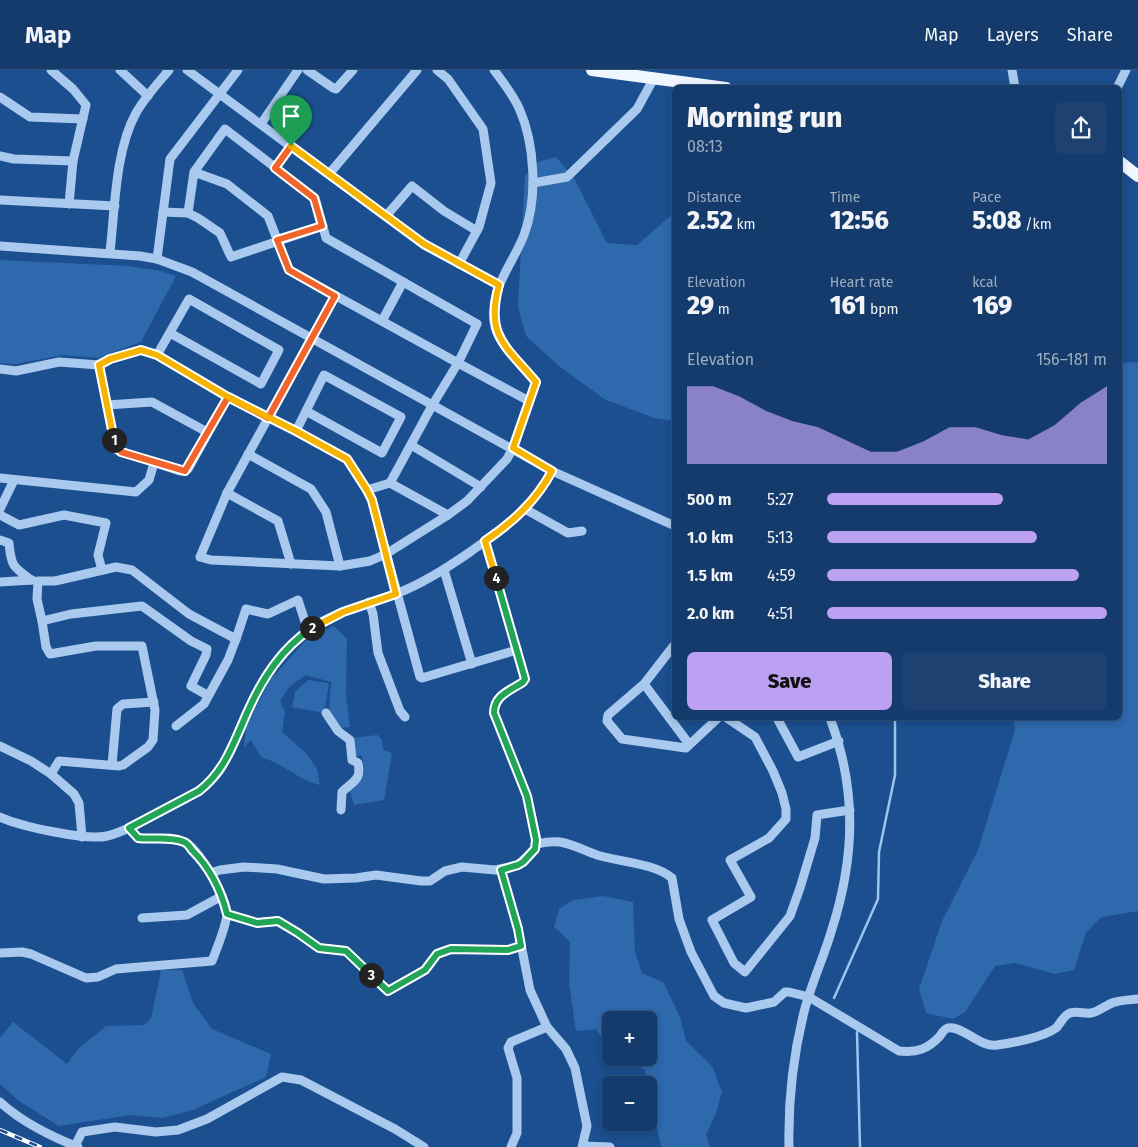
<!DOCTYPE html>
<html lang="en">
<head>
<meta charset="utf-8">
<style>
	:root { --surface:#143b6b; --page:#1d4271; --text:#f1f3f6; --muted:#9dadc1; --line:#33557e; --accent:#bca0f2 }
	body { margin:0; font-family:"Fira Sans",sans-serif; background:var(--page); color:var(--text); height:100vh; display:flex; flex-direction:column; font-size:19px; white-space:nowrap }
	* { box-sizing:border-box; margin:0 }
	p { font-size:16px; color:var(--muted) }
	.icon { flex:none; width:28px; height:28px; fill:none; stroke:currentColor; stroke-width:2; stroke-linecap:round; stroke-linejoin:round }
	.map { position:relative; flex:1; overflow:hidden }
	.panel { position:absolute; left:672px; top:15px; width:450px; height:635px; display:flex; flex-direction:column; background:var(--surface); border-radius:8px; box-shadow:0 2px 8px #0003,0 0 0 1px var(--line) }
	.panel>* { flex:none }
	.buttons { position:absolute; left:602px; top:941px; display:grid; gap:10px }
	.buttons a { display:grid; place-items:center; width:55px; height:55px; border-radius:8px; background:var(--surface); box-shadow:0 2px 8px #0003,0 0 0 1px var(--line); font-size:25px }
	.pin { position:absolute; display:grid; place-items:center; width:42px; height:42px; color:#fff; margin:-51px -21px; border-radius:50% 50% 50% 0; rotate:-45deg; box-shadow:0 0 5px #0007 }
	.pin .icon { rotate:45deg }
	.km { position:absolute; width:25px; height:25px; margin:-12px; border-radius:50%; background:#222; color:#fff; font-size:14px; line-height:25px; text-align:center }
	.round { display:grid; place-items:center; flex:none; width:52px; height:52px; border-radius:8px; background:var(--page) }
	.headline { display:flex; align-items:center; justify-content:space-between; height:85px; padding:0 15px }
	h1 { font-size:28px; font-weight:800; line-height:38px }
	.metrics { display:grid; grid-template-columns:repeat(3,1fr); gap:8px; height:85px; padding:5px 15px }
	.metrics div { display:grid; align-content:center }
	.metrics b { font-size:25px; font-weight:800 }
	.metrics small { font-size:14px; font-weight:400 }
	.metrics p { font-size:14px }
	.chart { height:140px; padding:10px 15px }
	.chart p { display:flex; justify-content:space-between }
	.chart svg { width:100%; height:90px; margin-top:5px; fill:var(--accent); opacity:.7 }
	.action { display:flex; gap:10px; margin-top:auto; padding:10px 15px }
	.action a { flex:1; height:58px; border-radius:8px; background:var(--accent); color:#111; font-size:20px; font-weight:800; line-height:58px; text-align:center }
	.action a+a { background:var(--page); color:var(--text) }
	ul { padding:0 15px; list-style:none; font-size:16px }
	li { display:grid; grid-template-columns:80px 60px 1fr; align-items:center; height:38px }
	li i { height:12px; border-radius:6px; background:var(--accent) }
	header { display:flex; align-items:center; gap:30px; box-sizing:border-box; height:70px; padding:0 25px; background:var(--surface); border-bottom:1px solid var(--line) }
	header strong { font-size:24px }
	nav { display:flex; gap:28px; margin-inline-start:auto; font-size:18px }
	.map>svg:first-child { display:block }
	.green { fill:#2e69ad }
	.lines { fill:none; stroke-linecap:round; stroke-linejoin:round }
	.stream { stroke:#9cc4f0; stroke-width:2.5 }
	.minor { stroke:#a9c9ee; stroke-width:9 }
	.major { stroke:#f0f6ff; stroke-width:12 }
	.rail-casing { stroke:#fff; stroke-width:4.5 }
	.rail { stroke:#1b4f8f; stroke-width:2.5; stroke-dasharray:8; stroke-linecap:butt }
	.split-1-casing { stroke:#fff; stroke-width:10 }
	.split-2-casing { stroke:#fff; stroke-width:10 }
	.split-3-casing { stroke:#fff; stroke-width:10 }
	.split-4-casing { stroke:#fff; stroke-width:10 }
	.split-5-casing { stroke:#fff; stroke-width:10 }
	.split-1 { stroke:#f0652b; stroke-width:6 }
	.split-2 { stroke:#f5b400; stroke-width:6 }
	.split-3 { stroke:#22a559; stroke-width:6 }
	.split-4 { stroke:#22a559; stroke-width:6 }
	.split-5 { stroke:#f5b400; stroke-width:6 }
</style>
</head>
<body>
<header>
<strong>Map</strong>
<nav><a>Map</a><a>Layers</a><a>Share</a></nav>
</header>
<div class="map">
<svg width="1138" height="1077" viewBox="0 0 1138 1077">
	<rect width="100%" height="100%" fill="#1b4f8f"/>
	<!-- green -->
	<g class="green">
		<path d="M556,87L574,108L607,173L637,175L675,142V351L654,348L604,329L559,296L526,266L518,237L525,106L537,92Z"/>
		<path d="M0,190L129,196L161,201L176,206L141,272L98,288L63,285L16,294L0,293Z"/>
		<path d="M1138,292V841L1101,847L1086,863L1074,900L1055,904L1015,893L995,896L965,942L953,949L926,943L919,919L942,851L978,780L1015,660L1014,648H1120V293Z"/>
		<path d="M334,556L347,569L346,625L350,657L341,658L329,639L331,612L306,605L290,616L280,631L285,641L282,662L306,683L317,699L320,715C298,710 282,693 261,687L251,670L244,677L246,657L270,610L307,569Z"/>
		<path d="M308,610L329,613L324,643L292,637L295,622Z"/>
		<path d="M378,665L382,670L383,680L392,683L384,730L354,735L349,719C366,708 365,706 362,686H354L352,668Z"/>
		<path d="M603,826L633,832L635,882L642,903L664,913L680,947L686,971L712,996L722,1022L716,1043L706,1065L710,1077H661L645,1000L619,988H649V950H611V981L596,959L576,961L569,913L570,872L554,857L559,839L573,830Z"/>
		<path d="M161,900H182L193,933L212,959L271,984L266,1007L193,1040L163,1048L131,1045L59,1056L19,1031L0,1014V968L13,952L67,994L78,979L106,956L144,955L151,948Z"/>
	</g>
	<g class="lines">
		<!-- stream -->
		<g class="stream">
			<path d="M834,928L878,829L879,782L895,705V648"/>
			<path d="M857,962L860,1077"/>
		</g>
		<!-- minor -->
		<g class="minor">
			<path d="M51,0L73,19L86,35L73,91L69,134"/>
			<path d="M120,0L148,26"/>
			<path d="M187,0L424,175L499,215"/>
			<path d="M307,0L333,18L336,19L353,0"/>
			<path d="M437,0L448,9L483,59L491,113L479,157L459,194"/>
			<path d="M1012,0L1015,18"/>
			<path d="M1117,18L1126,0"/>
			<path d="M0,27L30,47L83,49"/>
			<path d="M261,54L298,0"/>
			<path d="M0,86L14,89L73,91"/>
			<path d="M275,98L291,76"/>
			<path d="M329,104L417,0"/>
			<path d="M533,113L567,107L637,39L654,8"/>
			<path d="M0,130L115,136"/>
			<path d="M163,142L188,143L194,102L225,59L315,128L326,168L477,254L458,293L289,200L268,146L227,114L194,102"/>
			<path d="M188,143L198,148L220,163L231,187L323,156"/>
			<path d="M386,146L412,116L444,141L477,161"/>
			<path d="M0,176L140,186L157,189L192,202L552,401L675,456"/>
			<path d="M110,182C115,139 115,81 136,43C145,27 158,13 169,0"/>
			<path d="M157,189L170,89L238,0"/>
			<path d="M335,226L227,423L200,487L211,490L340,496L370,491L386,484L448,445L467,431L507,389L513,378L536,312C523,297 500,276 495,257C487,221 512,196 524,165C538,128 535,74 519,38C513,25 503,12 494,0"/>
			<path d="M382,251L403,212"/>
			<path d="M157,285L189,229L279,280L261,314L170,263"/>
			<path d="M0,299L16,301L59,292L99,295"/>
			<path d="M228,327L188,399L185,401H180L117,380L115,376L99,295L110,289L141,280L157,285L228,327L296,361L347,389L367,420L372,431L420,607L422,608L517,580"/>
			<path d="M107,335L152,332L207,362"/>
			<path d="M296,361L324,305L401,347L382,383L306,341"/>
			<path d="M411,375L481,417"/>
			<path d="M248,384L311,419L326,442L340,496"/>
			<path d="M0,408L136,422L149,410L154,393"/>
			<path d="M390,413L433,334L458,293L529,331"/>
			<path d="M367,420L390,413L448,445"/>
			<path d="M227,423L278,451L291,494"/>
			<path d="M0,439L14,410"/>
			<path d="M525,439L568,463L582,461"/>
			<path d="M0,445L19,455L64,445L106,453L98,485L102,500"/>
			<path d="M0,470L9,473C11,496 13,497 31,510"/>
			<path d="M444,500L472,594"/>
			<path d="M0,512L32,510"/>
			<path d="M369,532L373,544L378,583L400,641L405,647"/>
			<path d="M42,551L71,544L142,536L191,571L207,579L206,585L191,616L207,625"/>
			<path d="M236,569L246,539L268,544L298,530L308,561"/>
			<path d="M675,574L644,614L608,645L607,651L622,669L686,678L718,648"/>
			<path d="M644,614L689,674"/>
			<path d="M326,643L338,661L350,670L352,690L358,693C362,710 353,711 342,722L341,740"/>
			<path d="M727,648L755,667L773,701L782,723L786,739V749L769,768L730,790L751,827L712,850L734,893L745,902L790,846L800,818L815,768L817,745L850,740"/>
			<path d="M777,648L798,687L839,671"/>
			<path d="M0,676L31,691L51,704L74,724L79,733L82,767"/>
			<path d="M112,695L117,639L123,634L154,632"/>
			<path d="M51,704L59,691L119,696L123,695L148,677L153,670L155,640L142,576H96L50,584L46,577L42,551L37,529L38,511H55L116,497L132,500L189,544L236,569L228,590L204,634L176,656"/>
			<path d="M0,747C20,756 86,771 107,766C128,761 149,747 169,737C188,727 207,719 220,700C229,686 235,671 241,656C258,616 272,588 307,561C334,541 367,535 398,523C424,513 447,498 470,482C505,457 530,440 552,401"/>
			<path d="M537,774C545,772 552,771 560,772C573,774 585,781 597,785C620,792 654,793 672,808L679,849L691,882L714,926L724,933L746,938L774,932L785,922H789L809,927L899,981C917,983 928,979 940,966C942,963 944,959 948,958C962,955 980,978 997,975C1013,973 1044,967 1056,958C1060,954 1063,947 1068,944C1075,940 1084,944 1091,943C1098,942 1105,936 1112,933C1120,930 1129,930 1138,929"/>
			<path d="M501,799L518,859L530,920L547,957L566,979L575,998L587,1056L582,1077"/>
			<path d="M211,803L220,800L244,797L277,799L324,809L356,808L376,805L421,811H430L445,801L462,797L495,800L518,795L535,779L537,770L527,726L494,643C494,625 510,620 523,612L525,609L485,471"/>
			<path d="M227,844L257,853L277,851L298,863L319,878L346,881L388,921L425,900L437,884L451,879L508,880L521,876"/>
			<path d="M142,848L187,845L222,826"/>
			<path d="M0,883L22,882L31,884L86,908L98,907L116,899L212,891C216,881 227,852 227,843C225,826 199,778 184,772C170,766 152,770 138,768L129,758"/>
			<path d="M0,1032C23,1053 50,1066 78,1077"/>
			<path d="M75,1076L82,1062L115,1057L156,1062L178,1060L207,1049L282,1007L301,1010L395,1059L424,1077"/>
			<path d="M583,1076L610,1077"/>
			<path d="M511,1077L517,1063V1008L508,978L511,972L547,957"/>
			<path d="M789,1077C788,1031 793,986 804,942C811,914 824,887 832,859C855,787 857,719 830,648"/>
		</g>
		<!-- major -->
		<g class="major">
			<path d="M592,0L726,18"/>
			<path d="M1120,92L1138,106"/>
		</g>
		<!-- rail casing -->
		<g class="rail-casing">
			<path id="rail" d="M0,1060L40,1077"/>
		</g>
		<!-- rail -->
		<use href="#rail" class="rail"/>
	</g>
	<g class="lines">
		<!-- split-1 casing -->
		<g class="split-1-casing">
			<path id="split-1" d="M114,370L115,376L121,382L185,401L228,327L268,348L335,226L289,200L277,170L322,156L314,128L275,98L291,76"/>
		</g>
		<!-- split-2 casing -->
		<g class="split-2-casing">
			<path id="split-2" d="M114,370L99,295L110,289L141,280L157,285L228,327L296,361L347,389L367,420L372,430L396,524L343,542L312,558"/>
		</g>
		<!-- split-3 casing -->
		<g class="split-3-casing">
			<path id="split-3" d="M312,558C281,579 262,609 247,643C234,672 225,701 199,721L129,758L138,768C152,770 170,766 184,772C187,773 190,777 192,780C210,798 221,820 227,844L257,853L278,851L298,863L319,878L346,881L371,905"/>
		</g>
		<!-- split-4 casing -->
		<g class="split-4-casing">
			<path id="split-4" d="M371,905L388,921L425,900L437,884L451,879L508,880L521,876L518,859L501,800L518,795L523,792L535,779L536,770L527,726L494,643C494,625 510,621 523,612L525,609L496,508"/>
		</g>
		<!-- split-5 casing -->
		<g class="split-5-casing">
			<path id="split-5" d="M291,76L424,174L499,215C485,266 506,276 536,312L513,378L552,401C536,431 513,452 485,471L496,508"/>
		</g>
		<!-- split-1 -->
		<use href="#split-1" class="split-1"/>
		<!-- split-2 -->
		<use href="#split-2" class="split-2"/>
		<!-- split-3 -->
		<use href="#split-3" class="split-3"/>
		<!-- split-4 -->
		<use href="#split-4" class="split-4"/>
		<!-- split-5 -->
		<use href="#split-5" class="split-5"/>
	</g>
</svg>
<div class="buttons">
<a>+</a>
<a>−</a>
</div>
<div class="pin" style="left:291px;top:76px;background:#1e9e55"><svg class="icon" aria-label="arrive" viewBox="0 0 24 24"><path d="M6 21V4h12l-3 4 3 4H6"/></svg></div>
<b class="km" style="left:114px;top:370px">1</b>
<b class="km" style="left:312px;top:558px">2</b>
<b class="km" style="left:371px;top:905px">3</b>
<b class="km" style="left:496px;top:508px">4</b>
<section class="panel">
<div class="headline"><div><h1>Morning run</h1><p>08:13</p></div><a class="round"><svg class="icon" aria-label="share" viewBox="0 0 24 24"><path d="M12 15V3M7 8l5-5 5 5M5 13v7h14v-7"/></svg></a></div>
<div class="metrics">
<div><p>Distance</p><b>2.52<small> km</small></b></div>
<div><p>Time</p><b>12:56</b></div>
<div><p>Pace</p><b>5:08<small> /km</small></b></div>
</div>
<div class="metrics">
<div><p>Elevation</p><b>29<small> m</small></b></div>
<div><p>Heart rate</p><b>161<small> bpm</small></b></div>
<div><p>kcal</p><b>169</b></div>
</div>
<div class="chart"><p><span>Elevation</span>156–181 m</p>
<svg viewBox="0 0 160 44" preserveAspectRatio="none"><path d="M0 44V6L10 6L20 11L30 18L40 23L50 26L60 32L70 38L80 38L90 33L100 26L110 26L120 30L130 32L140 25L150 14L160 6V44z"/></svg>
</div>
<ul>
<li><b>500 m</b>5:27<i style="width:63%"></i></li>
<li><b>1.0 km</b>5:13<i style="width:75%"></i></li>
<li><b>1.5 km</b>4:59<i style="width:90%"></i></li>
<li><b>2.0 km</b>4:51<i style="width:100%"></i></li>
</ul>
<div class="action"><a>Save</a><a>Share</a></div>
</section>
</div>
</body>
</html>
